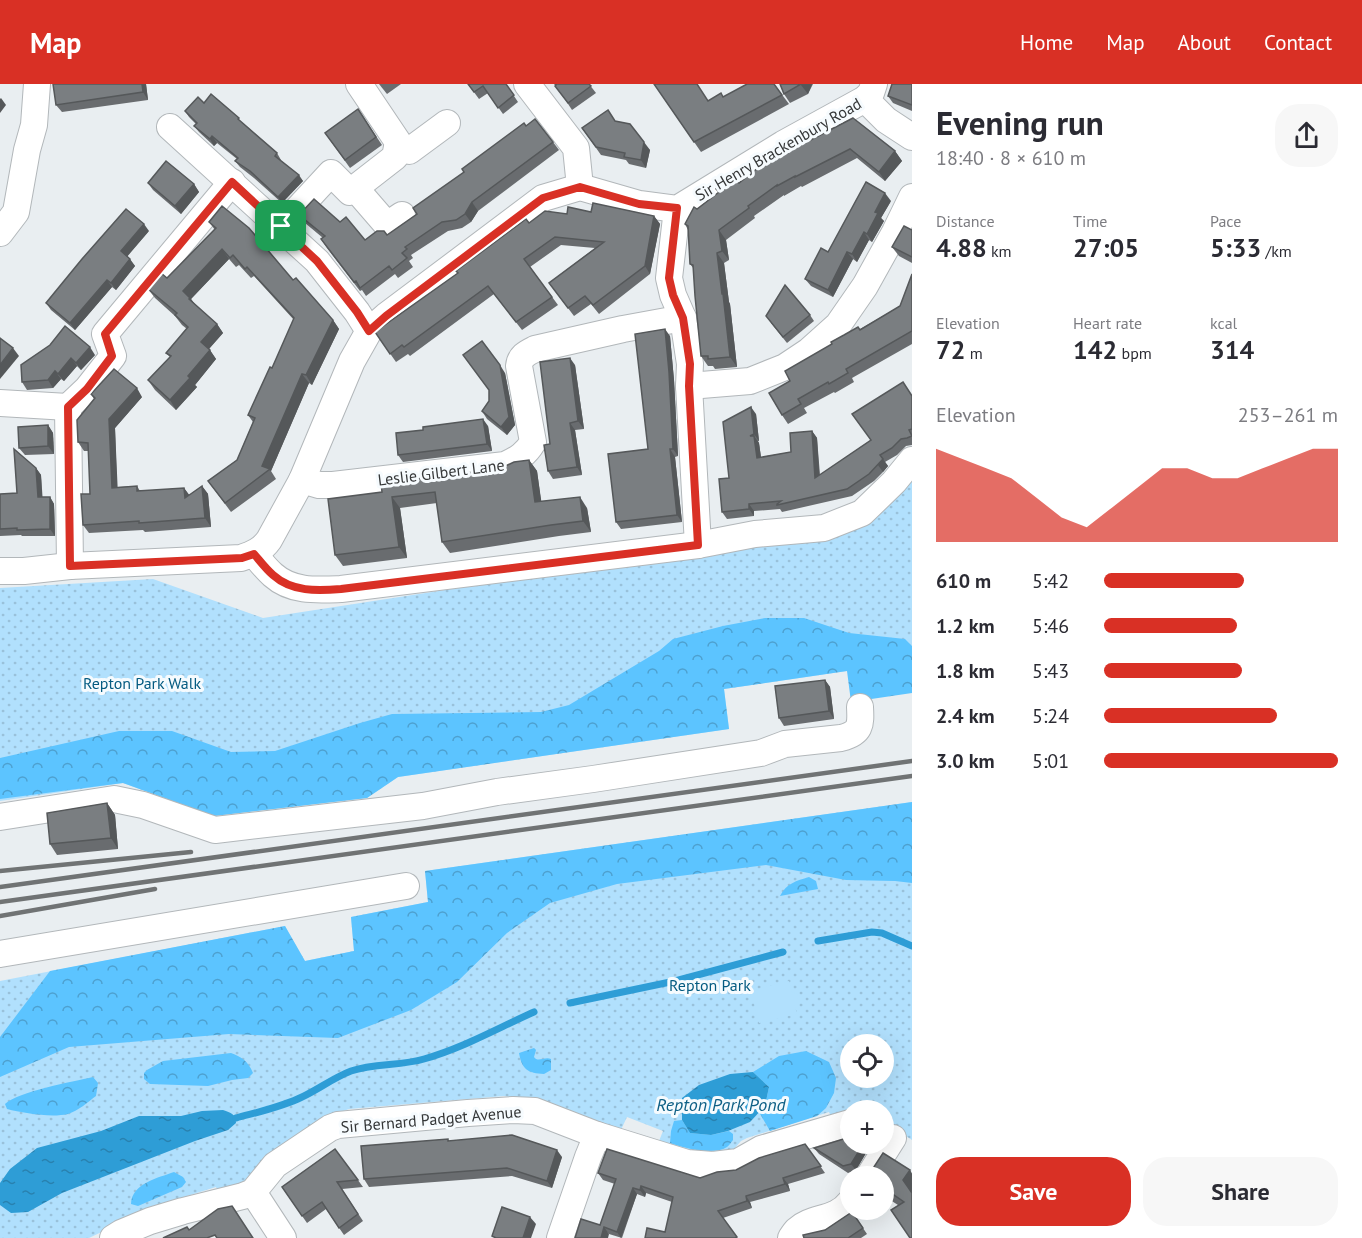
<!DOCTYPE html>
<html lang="en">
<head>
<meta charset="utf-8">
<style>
	:root { --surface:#fff; --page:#f7f7f7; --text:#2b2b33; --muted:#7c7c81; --accent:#d93025 }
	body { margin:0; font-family:"PT Sans",sans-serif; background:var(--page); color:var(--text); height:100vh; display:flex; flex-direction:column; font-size:22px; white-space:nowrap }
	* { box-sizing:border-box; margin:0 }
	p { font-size:20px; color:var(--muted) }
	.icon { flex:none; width:33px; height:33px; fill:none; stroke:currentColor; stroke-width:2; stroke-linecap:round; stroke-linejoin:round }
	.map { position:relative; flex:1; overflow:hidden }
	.drawer { display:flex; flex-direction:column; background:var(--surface); width:450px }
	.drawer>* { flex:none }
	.tools { position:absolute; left:840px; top:950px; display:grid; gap:12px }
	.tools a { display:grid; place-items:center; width:54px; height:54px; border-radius:50%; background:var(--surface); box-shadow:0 6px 24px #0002; font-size:30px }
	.pin { position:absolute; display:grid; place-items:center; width:51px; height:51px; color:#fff; margin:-26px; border-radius:12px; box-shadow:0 3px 9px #0006 }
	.round { display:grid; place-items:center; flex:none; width:63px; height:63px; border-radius:24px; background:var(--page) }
	.headline { display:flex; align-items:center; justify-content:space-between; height:102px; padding:0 24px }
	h1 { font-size:33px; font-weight:700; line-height:45px }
	.stats { display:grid; grid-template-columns:repeat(3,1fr); gap:9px; height:102px; padding:6px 24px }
	.stats div { display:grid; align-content:center }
	.stats b { font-size:26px; font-weight:700 }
	.stats small { font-size:16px; font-weight:400 }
	.stats p { font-size:16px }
	.chart { height:168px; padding:12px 24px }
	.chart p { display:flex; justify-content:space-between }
	.chart svg { width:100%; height:108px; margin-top:6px; fill:var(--accent); opacity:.7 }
	.primary-button { display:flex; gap:12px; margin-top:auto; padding:12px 24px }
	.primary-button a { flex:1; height:69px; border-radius:24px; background:var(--accent); color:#fff; font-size:24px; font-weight:700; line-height:69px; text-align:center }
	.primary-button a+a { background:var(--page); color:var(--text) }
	ul { padding:0 24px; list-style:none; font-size:20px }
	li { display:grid; grid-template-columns:96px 72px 1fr; align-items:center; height:45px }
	li i { height:15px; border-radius:8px; background:var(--accent) }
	header { display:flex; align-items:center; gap:36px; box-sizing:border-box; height:84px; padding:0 30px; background:var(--accent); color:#fff }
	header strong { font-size:28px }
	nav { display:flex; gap:33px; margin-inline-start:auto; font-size:21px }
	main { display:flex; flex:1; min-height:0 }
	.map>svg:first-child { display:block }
	.green { fill:url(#green-dots); fill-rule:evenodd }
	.forest { fill:url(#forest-crowns) }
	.pitch { fill:#b1e0fd }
	.water { fill:url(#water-ripples) }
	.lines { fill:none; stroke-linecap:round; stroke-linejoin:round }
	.stream { stroke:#2e9dd6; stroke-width:7 }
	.minor-casing { stroke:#b2b7ba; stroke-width:28 }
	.minor { stroke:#fff; stroke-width:26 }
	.rail { stroke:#707374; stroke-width:4.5 }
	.wall { fill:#696c6f }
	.shaded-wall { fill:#55585a }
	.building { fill:#7a7e81; stroke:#55585a; stroke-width:1.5 }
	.route-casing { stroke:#fff; stroke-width:12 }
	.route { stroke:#d93025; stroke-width:8 }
	.labels { text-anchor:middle; stroke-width:6; stroke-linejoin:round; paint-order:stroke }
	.street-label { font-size:16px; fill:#353738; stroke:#f6fbfe }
	.park-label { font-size:16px; fill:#045b81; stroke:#f6fbfe }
	.water-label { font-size:18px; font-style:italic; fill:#0e5f85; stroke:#f6fbfe }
</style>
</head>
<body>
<header>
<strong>Map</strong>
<nav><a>Home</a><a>Map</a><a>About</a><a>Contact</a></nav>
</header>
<main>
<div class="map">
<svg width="912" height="1154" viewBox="0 0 912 1154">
	<defs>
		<pattern id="green-dots" width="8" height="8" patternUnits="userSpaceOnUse" patternTransform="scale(1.5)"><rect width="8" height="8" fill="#b1e0fd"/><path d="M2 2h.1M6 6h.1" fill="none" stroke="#99c1da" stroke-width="1.8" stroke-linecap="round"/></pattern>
		<pattern id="forest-crowns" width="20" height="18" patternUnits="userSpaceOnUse" patternTransform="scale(1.5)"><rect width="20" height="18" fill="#5cc4ff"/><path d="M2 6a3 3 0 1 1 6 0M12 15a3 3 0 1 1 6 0" fill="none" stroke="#4da0cf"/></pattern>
		<pattern id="water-ripples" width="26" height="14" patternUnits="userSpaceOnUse" patternTransform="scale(1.5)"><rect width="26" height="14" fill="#2e9dd6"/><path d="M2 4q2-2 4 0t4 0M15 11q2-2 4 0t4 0" fill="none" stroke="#2881af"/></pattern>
	</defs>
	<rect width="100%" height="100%" fill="#e9eef1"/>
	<!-- green -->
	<g class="green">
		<path d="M912,396V609L847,587L724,605L729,645L398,693L367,714L214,732L123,699L0,717V504L153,495L263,534L810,450Z"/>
		<path d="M912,718V1056L889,1041L884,1036V1026L871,1025L850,1026V1029L832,1035L829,1028L747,1054L741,1057L728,1072L657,1062L663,1047L627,1033L619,1050L533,1017L504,1012L349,1025L332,1031L253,1096L219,1110L216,1103L158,1121L89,1154H0V897L285,842L305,877L354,867L351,833L428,818L425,787ZM850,960H884V993H850Z"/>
	</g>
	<!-- forest -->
	<g class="forest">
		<path d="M765,534H804L849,549L905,555L912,562V609L851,618L847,587L724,605L729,645L398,693L367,714L214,732L123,699L0,715V674L119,647H172L231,668L275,667L360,639L392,630L541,628L569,621L659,567L673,555L723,542Z"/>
		<path d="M912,718V799L895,797L846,796L766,781L617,800L550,819L507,849L457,898L411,926L338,954L229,950L69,963L0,993V953L50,887L285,842L305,877L354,867L351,833L428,818L425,787Z"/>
		<path d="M809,793L816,797L818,805L780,812C787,799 796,797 809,793Z"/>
		<path d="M534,964L536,966L534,973C538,979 545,972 551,975V986L544,990C528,989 522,986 519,969Z"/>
		<path d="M806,967L829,978L836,994L834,1009L826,1024L817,1032L770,1047L759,1028L765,1022L769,1003L753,988L779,972Z"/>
		<path d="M231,969C242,973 248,977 253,989L248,994L232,996L208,1002L150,1000L144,995V989L147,986L163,977Z"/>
		<path d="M93,993L98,999L96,1012C88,1018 78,1027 68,1030C51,1034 23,1029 7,1025L5,1020C20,1007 72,998 93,993Z"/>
		<path d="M682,1036L690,1049L711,1051L729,1047L733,1050V1056C731,1058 730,1061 727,1063C713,1072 684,1064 670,1059L671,1047L674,1037Z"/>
		<path d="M174,1088L183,1093L186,1098L182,1103L138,1122L131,1120C132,1099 158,1094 174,1088Z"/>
	</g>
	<!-- pitch -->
	<path class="pitch" d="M789,897L792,908L797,910L798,915L794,919L797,930L759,939L751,907Z"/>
	<!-- water -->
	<g class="water">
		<path d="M753,988L769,1003L765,1022L750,1038L728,1047L711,1051L690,1049L682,1036V1014L699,1001L730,990Z"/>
		<path d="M223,1026C231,1029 236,1030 236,1039L228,1046L195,1057L62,1109L28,1128L11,1129L0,1121V1099L10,1085L37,1064L101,1047L139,1032H181L202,1027Z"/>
	</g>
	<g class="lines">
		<!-- stream -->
		<g class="stream">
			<path d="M818,857L872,848L882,849L912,862"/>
			<path d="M570,919L675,897L783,868"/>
			<path d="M236,1034C258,1028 282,1023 302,1013C319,1005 333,994 351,987C374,979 401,982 424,975C463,964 498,944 534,928"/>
		</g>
		<!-- minor casing -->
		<g class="minor-casing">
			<g id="minor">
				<path d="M527,0L576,64L580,103"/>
				<path d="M865,15L886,36L912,53"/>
				<path d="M170,43L317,177L357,228L369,247"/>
				<path d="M397,64L409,67L447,39"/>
				<path d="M355,104L387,141L402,131"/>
				<path d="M677,125L669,194L673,211L683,234L690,280L689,302L698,461"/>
				<path d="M281,143L331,89L350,108L395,73L398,58L359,0"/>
				<path d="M0,149L16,128L27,66L34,41L37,0"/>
				<path d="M689,302L750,297L785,283L809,267L838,241L865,202L895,148L912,113"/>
				<path d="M0,319L68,323"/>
				<path d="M302,396L319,401H333L505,381C518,375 526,370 533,358L519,282C520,272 527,269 535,265L623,245L683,234"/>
				<path d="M254,470C260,477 266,485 273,491C292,508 317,506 341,505L698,461L755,450L824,444L862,429L894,398L912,376"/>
				<path d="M70,482L68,323L87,305L113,272L105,250L232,98"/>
				<path d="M0,487H24L70,482L241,474C253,470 262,466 269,456L302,396L352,277L369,247L386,232L543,114L580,103L639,120L677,125L783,60L865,15L871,9L874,0"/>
				<path d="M0,733L114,715L143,721L215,746L423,722L497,708L593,695L761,669L785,660L841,654C861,649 861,641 860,623"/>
				<path d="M0,870L406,802"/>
				<path d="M869,1092L893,1054"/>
				<path d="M253,1108L283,1154"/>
				<path d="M113,1154L121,1149L150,1137L183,1127L243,1112L253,1108L275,1081L330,1044L338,1041L468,1029L513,1026L535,1027L597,1051L687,1079L713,1081L738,1078L761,1065L850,1039"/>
				<path d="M560,1154L588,1073L597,1051"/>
				<path d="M791,1154C793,1151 795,1148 797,1146C812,1132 836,1137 850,1118"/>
			</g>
		</g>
		<!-- minor -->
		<use href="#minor" class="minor"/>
		<!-- rail -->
		<g class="rail">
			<path d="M0,787L191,768"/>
			<path d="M0,803L912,677"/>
			<path d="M0,818L912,692"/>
			<path d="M0,832L155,805"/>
		</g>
	</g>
	<!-- wall -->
	<g class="wall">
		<path d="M53,0H146L148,16L62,28L56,21Z"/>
		<path d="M379,0H401L387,10Z"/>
		<path d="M468,0H506L518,18L503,30L488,9L479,15Z"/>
		<path d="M555,0H589L596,9L572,26Z"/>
		<path d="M654,0L708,17L774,0L789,20L701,68Z"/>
		<path d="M780,0H813L808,10L790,19L784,10Z"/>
		<path d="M912,0V27L893,19L888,12Z"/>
		<path d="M204,19L244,40L277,69L281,76H280L303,97L282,119L254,94L240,83L235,77L237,75L217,59L214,62L199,48L194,42L196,40L189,33L185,27Z"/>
		<path d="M358,25L382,61L350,84L325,49Z"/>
		<path d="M853,34L895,67L902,77L885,97L857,74L802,103L801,102L784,112V111L754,132L755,134L726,156L729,176L724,179L729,218L730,220L737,283L715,285L713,282H708L701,272L694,185L690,180L688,146L685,140L697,125L764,82Z"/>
		<path d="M615,37L650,66L646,84L629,80L626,76L601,71L582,44Z"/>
		<path d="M526,42L553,58L559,66L478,127L471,138L462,144L448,147L411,171L413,174L409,177L413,183L398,194L395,190L366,212L362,206L360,207L327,164L321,155L323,154L305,139L299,131L340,138L365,156L387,151L417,130L464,88Z"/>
		<path d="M148,99L194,100L199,108L181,130L153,106Z"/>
		<path d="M891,117L881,134L884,137L872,158L869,156L857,178L853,175L833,213L811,202L805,195L828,168Z"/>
		<path d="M591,128L654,132L660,140L650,190L599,230L591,220L574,232L549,199L595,164L561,161L530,183L558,221L522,246L494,210L410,272L408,270L396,278L375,248L529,139L567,130Z"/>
		<path d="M209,138L293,196L333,236L339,245L312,301L309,299L271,387L276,395L231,428L208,397L237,376L253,338L248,331L272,284L294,236L254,192L251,194L239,181L236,183L229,175L191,215L195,221L217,240L223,249L209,265L216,275L195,301L197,303L176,326L155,306L148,296L170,273L166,269L187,245L182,241L175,232L155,214L148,205L167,194L215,146Z"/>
		<path d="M912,146V179L899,172L892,163Z"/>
		<path d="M149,147L127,172L135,182L116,206L112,203L75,246L51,226L46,219Z"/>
		<path d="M912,190V260L852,294L854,298L835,309L834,308L804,324L807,329L788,340L782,331L790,297L832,260L860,245L900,222Z"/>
		<path d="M810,231L814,237L787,259L771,239Z"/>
		<path d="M670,252L674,296L678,372L675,373L682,438L621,445L616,438L648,365Z"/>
		<path d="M95,271L81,286L77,282L64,297L61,295L53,304L27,306L22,298L21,281Z"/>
		<path d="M575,281L584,345L575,346L582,391L553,395L548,387L550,360Z"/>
		<path d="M505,289L515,341L507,351L487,335L482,327L489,317V306Z"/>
		<path d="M91,310L142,313L115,344L117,403L137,402L140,407L184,404L189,411L202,402L208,410L211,443L145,448L143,446L89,449L83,441L90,410L89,367H84L78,358L94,315Z"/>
		<path d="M912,311V361L906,362L897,371L885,378L888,382L883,388L874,397L852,412L782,428L780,425L754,427V432L727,435L722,428L729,394L756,330L759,357H758L759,359L761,373L791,368L812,347L817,354L820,391L871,356Z"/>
		<path d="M48,341L53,349L54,370L25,371L19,364Z"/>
		<path d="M488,342L492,367L403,378L398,371L423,346Z"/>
		<path d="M529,376L537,387L541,417L587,424L591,448L559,452L450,469L442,458L437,419L400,424L407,474L343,482L335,471L382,408L499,385Z"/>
		<path d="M36,384L41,391L42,413H50L54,420L55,452H22L21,451L0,452V410L17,409Z"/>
		<path d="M825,596L830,603L834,635L784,642L779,634Z"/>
		<path d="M107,719L115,731L118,765L57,771L50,760Z"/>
		<path d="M449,1057L562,1073L552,1104L512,1092L369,1103L364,1095Z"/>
		<path d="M850,1059H865L869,1064L856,1086L848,1089L819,1070L814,1064Z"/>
		<path d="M805,1060L825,1089L788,1100L790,1107L750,1118L752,1124L723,1134L737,1154H645L665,1148L672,1118L646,1109L645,1113L637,1110L622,1154L609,1150L600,1141L615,1100L603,1096L598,1089L700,1094L736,1086Z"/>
		<path d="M335,1065L363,1103L342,1105L363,1137L344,1151L326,1125L307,1139L282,1103Z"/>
		<path d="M910,1086L912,1090V1154L898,1121L884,1112V1092Z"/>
		<path d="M852,1128L867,1150L861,1154H804L825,1146Z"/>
	</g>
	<!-- shaded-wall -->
	<g class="shaded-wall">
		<path d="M142,0H146L148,16L143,8Z"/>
		<path d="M801,0H812L808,10L801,1Z"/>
		<path d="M1,14L6,21L0,29V15Z"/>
		<path d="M212,52L217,59L214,62L210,55Z"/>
		<path d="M644,58L650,66L646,84L641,76Z"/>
		<path d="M895,67L902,77L885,97L879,88Z"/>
		<path d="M299,91L303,97L282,119L278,113Z"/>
		<path d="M194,100L199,108L181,130L175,122Z"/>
		<path d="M885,109L891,117L881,134L884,137L872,158L867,150L875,128Z"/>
		<path d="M472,118L478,127L471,138L465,130Z"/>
		<path d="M654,132L660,140L650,190L645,182Z"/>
		<path d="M144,140L149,147L126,174L121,167Z"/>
		<path d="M719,146L726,156L729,176L722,167Z"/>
		<path d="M864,148L869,156L857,178L852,170Z"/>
		<path d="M222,165L229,175L191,215L197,223L195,225L183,207Z"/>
		<path d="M847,168L853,175L833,213L828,206Z"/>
		<path d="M717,169L724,179L729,218L730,220L737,283L730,273Z"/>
		<path d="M130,175L135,182L116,206L111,199Z"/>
		<path d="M107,196L112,203L75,246L70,239Z"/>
		<path d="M333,236L339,245L312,301L306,291Z"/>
		<path d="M217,240L223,249L207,267L201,258Z"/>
		<path d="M665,245L670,252L674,296L678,372L673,365Z"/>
		<path d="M90,263L95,271L81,286L76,279Z"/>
		<path d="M13,264L19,272L0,295V281Z"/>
		<path d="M210,266L216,275L195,301L197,303L176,326L170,316L188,292Z"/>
		<path d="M71,274L77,282L64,297L58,290Z"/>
		<path d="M570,274L575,281L584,345L578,337Z"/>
		<path d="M500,281L505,289L515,341L507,351L501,343Z"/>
		<path d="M55,287L61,295L53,304L48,296Z"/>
		<path d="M302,290L309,299L271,387L262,382Z"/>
		<path d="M137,304L142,313L115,344L118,412L112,404L109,335Z"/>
		<path d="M751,323L756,330L759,357L754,350Z"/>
		<path d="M483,335L488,342L492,367L487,360Z"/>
		<path d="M570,339L575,346L582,391L577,383Z"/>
		<path d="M48,341L53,349L54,370L48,362Z"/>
		<path d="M812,347L817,354L820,401L815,394Z"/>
		<path d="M754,352L759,359L762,381L757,374Z"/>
		<path d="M670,365L675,373L682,438L677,431Z"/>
		<path d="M883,375L888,382L883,388L878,381Z"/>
		<path d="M529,376L537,387L543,429L535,418Z"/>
		<path d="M36,384L41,391L43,420L38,413Z"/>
		<path d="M202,402L208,410L211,443L205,434Z"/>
		<path d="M184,404L190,412L185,414Z"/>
		<path d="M50,413L54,420L55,452L50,445Z"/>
		<path d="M392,413L400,424L407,474L399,463Z"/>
		<path d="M580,413L587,424L591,448L583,437Z"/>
		<path d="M749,420L754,427V432L749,425Z"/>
		<path d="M825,596L830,603L834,635L829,627Z"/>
		<path d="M107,719L115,731L118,765L111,754Z"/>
		<path d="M864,1059H865L869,1064L856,1086L851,1080Z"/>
		<path d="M557,1066L562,1073L552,1104L547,1097Z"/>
		<path d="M910,1086L912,1090V1109L903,1096Z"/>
		<path d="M783,1094L788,1100L790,1107L785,1100Z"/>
		<path d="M641,1102L646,1109L645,1113L640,1106Z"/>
		<path d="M633,1104L637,1110L621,1154L617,1148Z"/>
		<path d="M746,1112L750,1118L752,1124L747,1117Z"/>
		<path d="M530,1133L536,1140L531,1154H523Z"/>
		<path d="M604,1143L609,1150L608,1154H601Z"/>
	</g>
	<!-- building -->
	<g class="building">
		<path d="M53,0H142L143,8L56,21Z"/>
		<path d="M468,0H506L514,11L498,24L483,2L474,8Z"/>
		<path d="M555,0H589L591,2L568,19L555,2L556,1Z"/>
		<path d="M654,0H697L708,17L721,9L723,13L747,0H774L782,11L694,58Z"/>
		<path d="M780,0H801L784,10Z"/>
		<path d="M892,0H912V21L888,12Z"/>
		<path d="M211,10L239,34L238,35L277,69L275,72L299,91L278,113L250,87L235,77L238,74L212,52L210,55L194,42L197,39L185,27L198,13L204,19Z"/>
		<path d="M358,25L376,53L345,76L325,49Z"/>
		<path d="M608,26L615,37L630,40L644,58L641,76L624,73L625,69L596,63L582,44Z"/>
		<path d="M853,34L895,67L879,88L850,65L795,93V92L777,102V101L748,122L749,124L719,146L722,167L717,169L722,210H723L730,273L708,275V272H701L695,212L693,181L690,180L688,142L685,140L694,123L697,125L719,108L716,105L733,94L739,99L763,80L764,82L772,76Z"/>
		<path d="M535,35L553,58L472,118L465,130L456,136L442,138L405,163L407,165L402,169L407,174L392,186L389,182L360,204L356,197L354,198L321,155L325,152L299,131L314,115L340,138L346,133L365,156L377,147H384L387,151L417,130L413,124L464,88L462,85L524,39L526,42Z"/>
		<path d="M166,77L194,100L175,122L148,99Z"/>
		<path d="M866,98L885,109L875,128L878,129L867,150L864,148L852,170L847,168L828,206L805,195L821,164L828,168Z"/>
		<path d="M593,119L654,132L645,182L593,221L585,212L568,224L549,199L604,158L555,153L524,175L552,213L516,238L488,202L404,263L402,261L390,270L375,248L458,189L456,187L526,135L529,139L545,127L567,130L568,123L591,128Z"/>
		<path d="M222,122L249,144L293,196L296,194L333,236L306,291L302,290L262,382L270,385L225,419L208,397L237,376L255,334L248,331L270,283L272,284L294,234L247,183L245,185L233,171L230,174L222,165L183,207L190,214L189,215L217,240L201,258L210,266L188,292L190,294L170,316L148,296L171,272L166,269L188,243L175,231L177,229L148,205L161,189L167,194L216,144L209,138Z"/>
		<path d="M126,125L144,140L121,167L130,175L111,199L107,196L70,239L46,219L82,175Z"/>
		<path d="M904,142L912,146V173L892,163Z"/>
		<path d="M912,190V247L846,285L848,289L829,300L828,298L798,315L801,320L782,331L769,309L790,297L785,287L832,260L831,258L844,251L858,243L860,246L900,222Z"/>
		<path d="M785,201L810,231L783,253L766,232Z"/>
		<path d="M65,242L90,263L76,279L71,274L58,290L55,287L48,296L22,298L21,281L50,261Z"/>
		<path d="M665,245L669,288L673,365H670L677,431L616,438L608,370L648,365L635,250Z"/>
		<path d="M0,254L13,264L0,281Z"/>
		<path d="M482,257L500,281L509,333L501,343L482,327L489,317V306L463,271Z"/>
		<path d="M570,274L578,337L570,339L577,383L548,387L544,361L550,360L540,278Z"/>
		<path d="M114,285L137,304L109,335L112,404L137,402V407L184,404L185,414L202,402L205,434L139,439V437L83,441L81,410H90L88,359L78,358L77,336L95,314L91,310Z"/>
		<path d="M903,298L912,312V345L909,346L912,352L907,354L901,355L892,364L880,371L883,375L869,390L847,405L777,421V420L781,417L749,420V425L722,428L719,395L729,394L723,338L751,323L754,350L750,352H754L757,374L791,368L790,349L812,347L815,394L871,356L852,330Z"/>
		<path d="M483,335L487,360L398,371L396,349L423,346V343Z"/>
		<path d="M48,341V362L19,364L18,343Z"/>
		<path d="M14,365L36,384L38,413H50V445L17,446V444L0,445V410L17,409Z"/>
		<path d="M529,376L535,418L580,413L583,437L551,441L442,458L435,408L392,413L399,463L335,471L328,415L382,408L381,399L499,385L514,378Z"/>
		<path d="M825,596L829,627L779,634L775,602Z"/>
		<path d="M107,719L111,754L50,760L47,729Z"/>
		<path d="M512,1051L557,1066L547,1097L507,1084L364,1095L361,1062L448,1055V1057Z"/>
		<path d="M850,1053V1059H864L851,1080L843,1082L814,1064Z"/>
		<path d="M805,1060L821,1082L783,1094L785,1100L746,1112L747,1117L718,1127L737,1153L735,1154H645L647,1144L665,1148L673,1113L641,1102L640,1106L633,1104L617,1148L604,1143L601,1154H575L581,1135L600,1141L616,1095L598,1089L607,1065L700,1094L717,1088L736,1086L759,1074Z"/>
		<path d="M335,1065L358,1096L337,1098L358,1130L339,1144L322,1118L302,1132L282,1103Z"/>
		<path d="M883,1069L910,1086L903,1096L912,1109V1154H910L891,1126L904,1118L884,1104V1092H864L872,1086Z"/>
		<path d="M232,1122L253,1154H217L215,1151L207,1154H163L187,1143L189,1146L218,1125Z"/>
		<path d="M502,1123L530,1133L523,1154H496L492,1152Z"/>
		<path d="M852,1128L863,1144L848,1154H804L803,1151L825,1146Z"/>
	</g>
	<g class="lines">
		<!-- route casing -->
		<g class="route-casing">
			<path id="route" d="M232,98L317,177L357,228L369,247L386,232L543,114L580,103L639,120L677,124L669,194L673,211L683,234L690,280L689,302L698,461L341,505C317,507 292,508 273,491C266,485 260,477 254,470L242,474L70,482L68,323L87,305L112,272L105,250Z"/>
		</g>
		<!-- route -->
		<use href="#route" class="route"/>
	</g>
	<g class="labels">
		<!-- street labels -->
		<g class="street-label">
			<text transform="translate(778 65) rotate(-30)" y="6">Sir Henry Brackenbury Road</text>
			<text transform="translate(441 388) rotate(-7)" y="6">Leslie Gilbert Lane</text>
			<text transform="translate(431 1035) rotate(-5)" y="6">Sir Bernard Padget Avenue</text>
		</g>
		<!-- park labels -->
		<g class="park-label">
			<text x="142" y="605">Repton Park Walk</text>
			<text x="710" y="907">Repton Park</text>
		</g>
		<!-- water labels -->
		<g class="water-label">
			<text x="721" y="1027">Repton Park Pond</text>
		</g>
	</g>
</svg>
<div class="tools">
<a><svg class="icon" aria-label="locate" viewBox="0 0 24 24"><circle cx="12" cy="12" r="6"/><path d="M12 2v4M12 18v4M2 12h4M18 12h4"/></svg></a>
<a>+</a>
<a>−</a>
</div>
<div class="pin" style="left:281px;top:142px;background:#1e9e55"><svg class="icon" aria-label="arrive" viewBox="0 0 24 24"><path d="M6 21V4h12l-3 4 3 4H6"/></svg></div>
</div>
<section class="drawer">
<div class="headline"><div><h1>Evening run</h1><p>18:40 · 8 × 610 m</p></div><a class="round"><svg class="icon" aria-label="share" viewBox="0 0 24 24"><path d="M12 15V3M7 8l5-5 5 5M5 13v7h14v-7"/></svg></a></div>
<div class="stats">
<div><p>Distance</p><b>4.88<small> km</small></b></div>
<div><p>Time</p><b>27:05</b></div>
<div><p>Pace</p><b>5:33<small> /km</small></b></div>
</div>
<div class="stats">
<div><p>Elevation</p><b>72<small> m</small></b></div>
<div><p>Heart rate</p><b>142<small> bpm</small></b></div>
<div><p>kcal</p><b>314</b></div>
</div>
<div class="chart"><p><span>Elevation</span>253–261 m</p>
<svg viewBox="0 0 160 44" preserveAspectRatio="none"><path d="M0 44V6L10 10L20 14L30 18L40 26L50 34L60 38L70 30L80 22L90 14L100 14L110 18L120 18L130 14L140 10L150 6L160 6V44z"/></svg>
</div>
<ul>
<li><b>610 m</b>5:42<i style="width:60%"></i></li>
<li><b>1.2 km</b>5:46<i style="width:57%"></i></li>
<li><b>1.8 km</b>5:43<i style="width:59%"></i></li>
<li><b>2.4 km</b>5:24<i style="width:74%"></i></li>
<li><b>3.0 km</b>5:01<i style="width:100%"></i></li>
</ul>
<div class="primary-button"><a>Save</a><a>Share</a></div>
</section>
</main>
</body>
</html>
